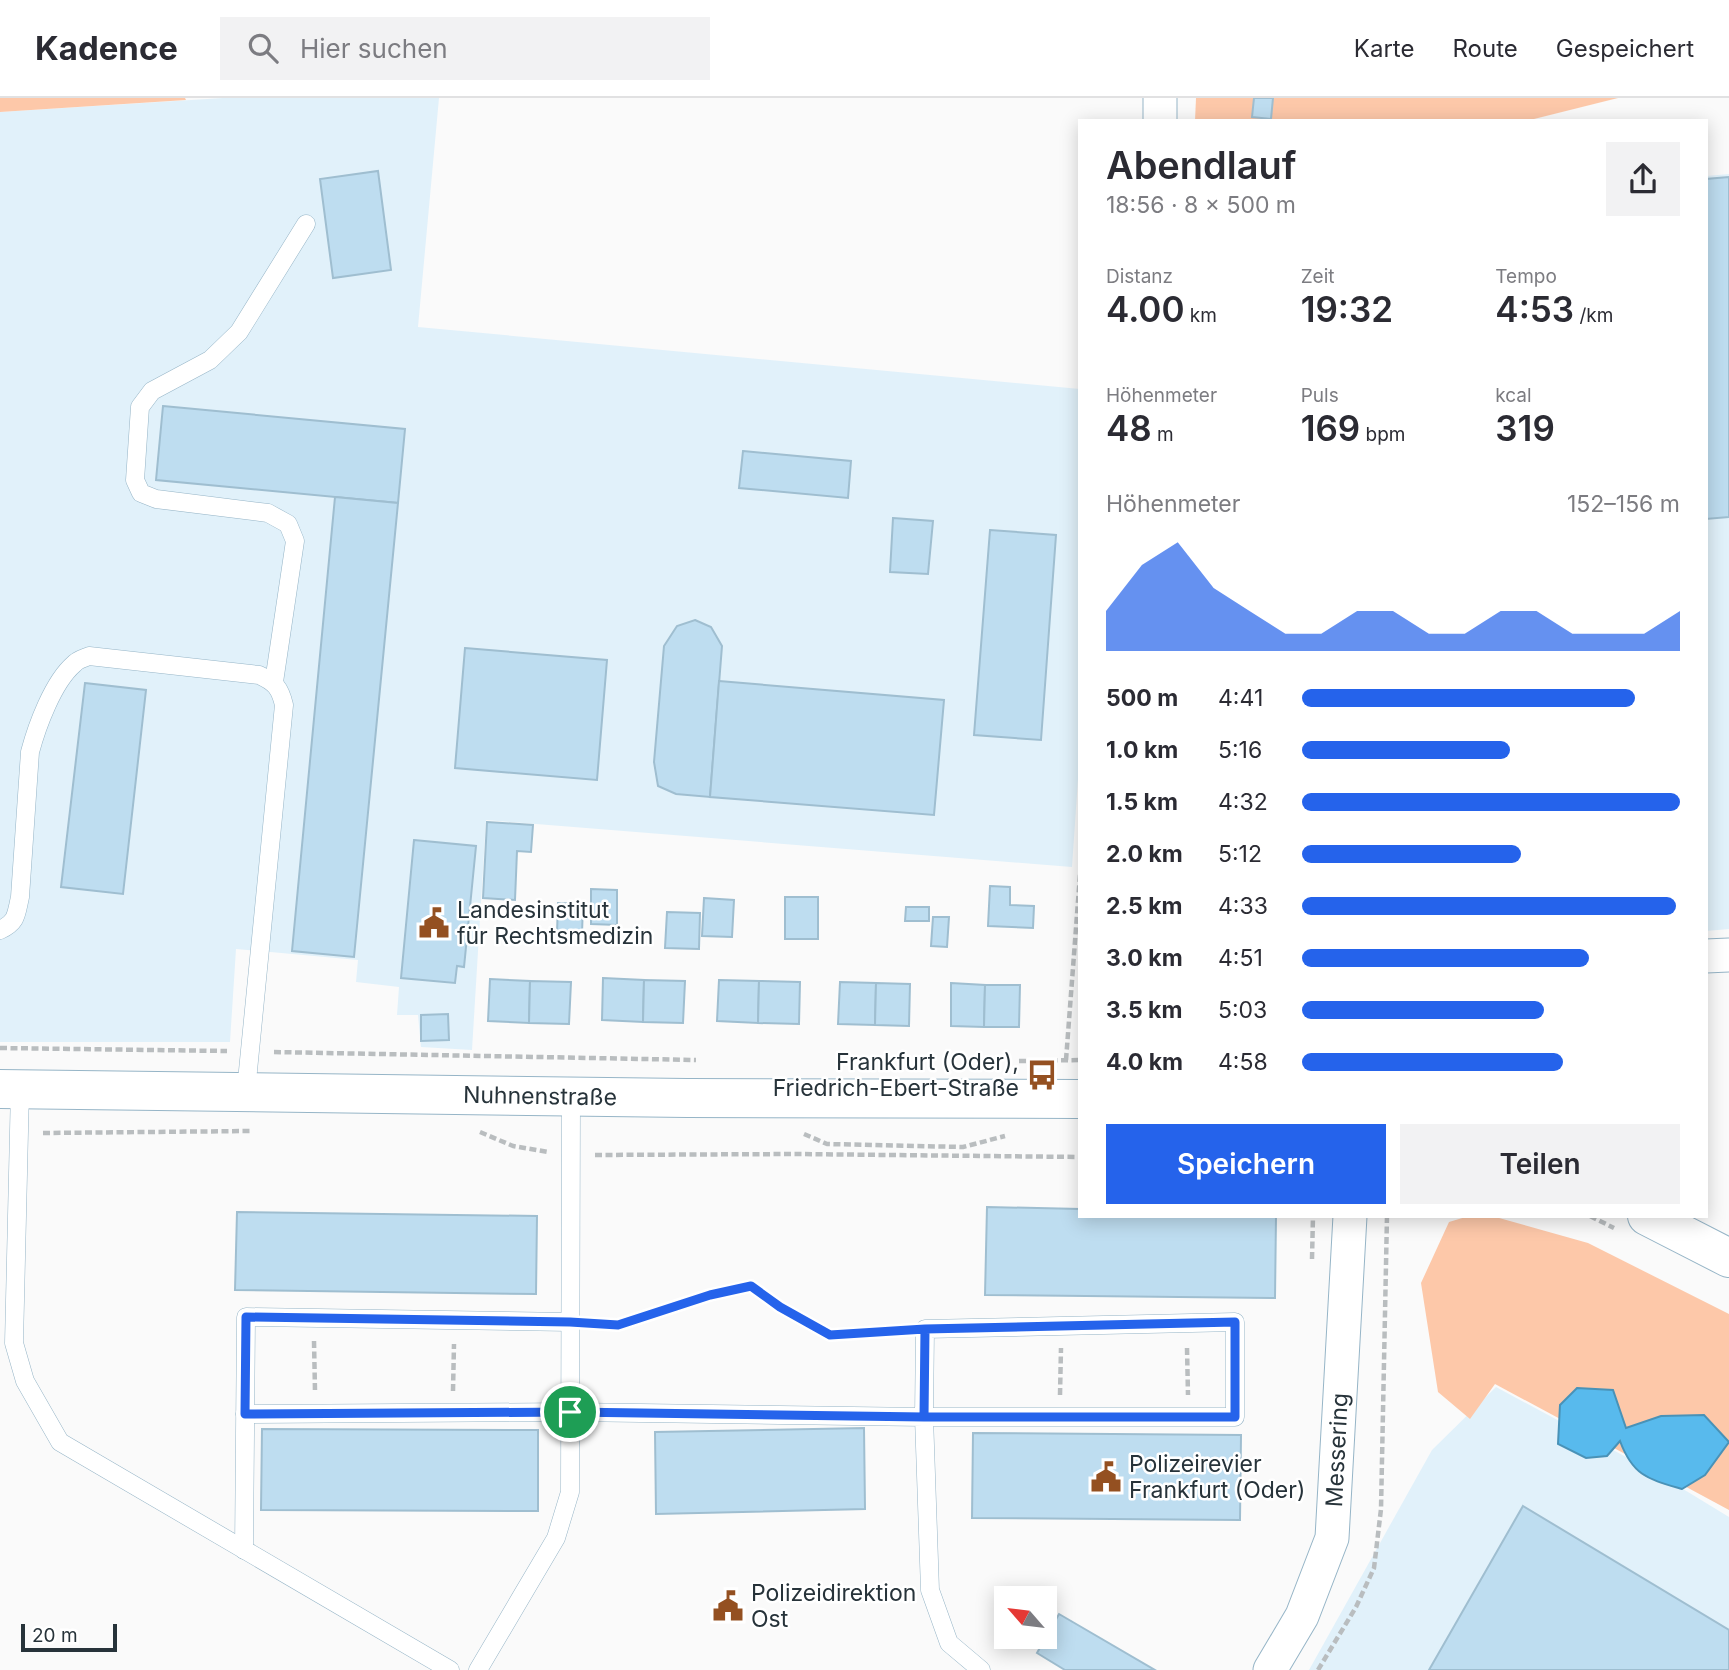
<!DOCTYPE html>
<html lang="de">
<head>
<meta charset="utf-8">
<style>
	:root { --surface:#fff; --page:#f2f2f3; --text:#2b2b33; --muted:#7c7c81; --line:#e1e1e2; --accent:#2563eb }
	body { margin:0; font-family:Inter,sans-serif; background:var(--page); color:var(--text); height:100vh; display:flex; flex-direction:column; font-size:26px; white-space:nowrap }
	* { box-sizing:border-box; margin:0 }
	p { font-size:23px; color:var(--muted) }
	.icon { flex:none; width:38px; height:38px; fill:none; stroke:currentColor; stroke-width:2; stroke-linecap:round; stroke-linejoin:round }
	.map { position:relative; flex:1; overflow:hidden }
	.side { position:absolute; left:1078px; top:21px; width:630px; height:1099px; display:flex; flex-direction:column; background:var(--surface); border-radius:0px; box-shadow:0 4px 18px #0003 }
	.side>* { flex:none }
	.needle { width:46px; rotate:298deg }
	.fabs { position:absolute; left:994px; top:1488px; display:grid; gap:14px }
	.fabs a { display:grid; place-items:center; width:63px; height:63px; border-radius:0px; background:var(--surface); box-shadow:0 4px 18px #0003; font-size:35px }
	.scale { position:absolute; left:21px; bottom:18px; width:96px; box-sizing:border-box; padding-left:7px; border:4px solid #27333a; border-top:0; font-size:19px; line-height:24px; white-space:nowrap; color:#27333a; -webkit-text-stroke:5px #fff; paint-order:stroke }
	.pin { position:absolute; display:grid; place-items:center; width:60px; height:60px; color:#fff; margin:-30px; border:4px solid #fff; border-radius:50%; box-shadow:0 2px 7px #0007 }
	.round { display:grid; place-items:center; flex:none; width:74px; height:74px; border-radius:0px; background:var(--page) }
	.headline { display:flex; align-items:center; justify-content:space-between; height:119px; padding:0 28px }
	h1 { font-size:38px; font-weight:600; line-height:52px }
	.stats { display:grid; grid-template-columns:repeat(3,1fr); gap:10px; height:119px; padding:7px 28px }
	.stats div { display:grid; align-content:center }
	.stats b { font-size:35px; font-weight:600 }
	.stats small { font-size:19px; font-weight:400 }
	.stats p { font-size:19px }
	.chart { height:196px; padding:14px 28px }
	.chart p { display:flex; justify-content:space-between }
	.chart svg { width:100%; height:126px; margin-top:7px; fill:var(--accent); opacity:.7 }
	.action { display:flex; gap:14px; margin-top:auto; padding:14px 28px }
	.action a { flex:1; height:80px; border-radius:0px; background:var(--accent); color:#fff; font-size:28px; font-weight:600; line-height:80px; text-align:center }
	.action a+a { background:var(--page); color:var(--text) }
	ul { padding:0 28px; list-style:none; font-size:23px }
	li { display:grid; grid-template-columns:112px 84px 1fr; align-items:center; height:52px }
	li i { height:18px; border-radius:9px; background:var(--accent) }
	header { display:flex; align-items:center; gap:42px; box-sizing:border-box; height:98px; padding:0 35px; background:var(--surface); border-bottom:2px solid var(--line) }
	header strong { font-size:33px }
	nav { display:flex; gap:38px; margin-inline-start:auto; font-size:24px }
	.search { width:490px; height:63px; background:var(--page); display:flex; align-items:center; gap:18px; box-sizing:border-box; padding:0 24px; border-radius:0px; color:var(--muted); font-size:26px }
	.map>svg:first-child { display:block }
	.built { fill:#e1f1fa }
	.green { fill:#fdc8a9 }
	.water { fill:#58baed; stroke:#4992b7; stroke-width:2 }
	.building { fill:#beddf0; stroke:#9fbed0; stroke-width:2 }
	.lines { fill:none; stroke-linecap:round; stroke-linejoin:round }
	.service-casing { stroke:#96b5c7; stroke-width:19 }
	.minor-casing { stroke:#96b5c7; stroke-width:35 }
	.secondary-casing { stroke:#96b5c7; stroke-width:40 }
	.path { stroke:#b9bdbf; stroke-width:4.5; stroke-dasharray:7 3.5; stroke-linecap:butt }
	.service { stroke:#fff; stroke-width:18 }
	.minor { stroke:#fff; stroke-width:33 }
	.secondary { stroke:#fff; stroke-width:38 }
	.route-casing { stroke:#fff; stroke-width:14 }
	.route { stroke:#2563eb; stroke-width:9 }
	.labels { text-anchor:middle; stroke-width:5; stroke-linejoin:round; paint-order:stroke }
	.poi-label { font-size:23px; fill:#27333a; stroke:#fff; text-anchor:start }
	.street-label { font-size:23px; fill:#27333a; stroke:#fff }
</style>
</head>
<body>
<header>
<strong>Kadence</strong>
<div class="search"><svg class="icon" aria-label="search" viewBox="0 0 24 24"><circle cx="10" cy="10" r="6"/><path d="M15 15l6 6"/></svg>Hier suchen</div>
<nav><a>Karte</a><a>Route</a><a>Gespeichert</a></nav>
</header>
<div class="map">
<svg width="1729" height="1572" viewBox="0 0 1729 1572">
	<rect width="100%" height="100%" fill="#fafafa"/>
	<!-- built -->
	<g class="built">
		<path d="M223,0H439L418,229L1080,291V652L1072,769L486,722L472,952L421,949L418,917H397L399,889L356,884L358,862L236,851L230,944H0V14Z"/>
		<path d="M1729,76V831L1706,833V78Z"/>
		<path d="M1496,1289L1665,1380L1729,1419V1572H1309L1432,1352Z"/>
	</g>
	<!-- green -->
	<g class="green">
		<path d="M0,0H185L186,2L0,14Z"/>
		<path d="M1196,0H1618L1530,22L1195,23Z"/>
		<path d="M1469,1118H1492L1588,1145L1729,1216V1412L1495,1286L1470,1321L1438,1294L1421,1185L1449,1124Z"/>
	</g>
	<!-- water -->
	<path class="water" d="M1577,1290L1613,1292L1626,1330L1661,1318L1704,1317L1729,1344L1705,1377L1682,1391C1648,1381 1633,1378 1620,1343L1607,1358L1586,1360L1558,1346L1560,1307Z"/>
	<!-- building -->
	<g class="building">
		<path d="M1254,0H1273L1271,21L1252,19Z"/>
		<path d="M378,73L391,172L333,180L320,81Z"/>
		<path d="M1729,79V419L1706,421V81Z"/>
		<path d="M163,308L405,331L398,405L156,382Z"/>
		<path d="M743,353L851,363L848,400L739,390Z"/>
		<path d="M335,399L398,405L354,859L292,853Z"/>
		<path d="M893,420L933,423L928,476L890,474Z"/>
		<path d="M990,432L1056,437L1041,642L974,637Z"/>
		<path d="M695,522L711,529L722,548L710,699L676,696L658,688L654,664L664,548L677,528Z"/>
		<path d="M465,550L607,562L597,682L455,670Z"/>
		<path d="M719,583L944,602L934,717L710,699Z"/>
		<path d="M85,585L146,592L123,796L61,789Z"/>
		<path d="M487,724L533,727L531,754L517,753L515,802L483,800Z"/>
		<path d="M414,742L476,748L464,869L457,868L455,885L401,880Z"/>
		<path d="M990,788L1010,789V807L1034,808L1033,830L988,828Z"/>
		<path d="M591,791L617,792V827L591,826Z"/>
		<rect x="785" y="799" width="33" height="42"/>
		<path d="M704,800L734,802L732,839L702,838Z"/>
		<path d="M558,805L583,806L582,836L557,835Z"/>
		<path d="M906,809H929V823H905Z"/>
		<path d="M667,814L700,815L699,851L665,850Z"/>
		<path d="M933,819H949L947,849L931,848Z"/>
		<path d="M603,880L644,882L643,924L602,922Z"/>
		<path d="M490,881L530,883L529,925L488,923Z"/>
		<path d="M644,882L685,883L683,925L643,924Z"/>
		<path d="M719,882L759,883L758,925L717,923Z"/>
		<path d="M530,883L571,884L569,926L529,925Z"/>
		<path d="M759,883L800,884L799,926L758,925Z"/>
		<path d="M840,884L876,885L875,927L838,926Z"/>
		<path d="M876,885L910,886L909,928L875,927Z"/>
		<path d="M951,885L985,887L984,929L951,928Z"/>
		<path d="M985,887H1020L1019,929H984Z"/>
		<path d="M448,916L449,942L421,943V917Z"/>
		<path d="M987,1109L1080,1111V1118H1276L1275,1200L985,1197Z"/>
		<path d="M237,1114L537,1118L536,1196L235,1192Z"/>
		<path d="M864,1330L865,1411L656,1416L655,1334Z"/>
		<path d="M262,1331L538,1332V1413L261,1412Z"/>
		<path d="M973,1335L1241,1337L1240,1422L972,1420Z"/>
		<path d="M1523,1408L1729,1532V1572H1429Z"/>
		<path d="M1059,1516L1155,1572H1065L1037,1555Z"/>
	</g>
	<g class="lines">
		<!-- service casing -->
		<g class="service-casing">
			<g id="service">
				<path d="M274,584L295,443L288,426L268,415L156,401L141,395L135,382L140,309L152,293L210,262L239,234L306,126"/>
				<path d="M0,832C17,824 16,817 20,799L30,654C37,628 53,584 74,566C77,562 84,560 89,558L259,577C275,584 280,590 284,607L246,993"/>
				<path d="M20,991L14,1245L25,1283L60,1344L450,1572"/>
				<path d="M245,1316L570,1314L924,1319H1235V1224L925,1231L924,1319L930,1492L949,1545L981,1572"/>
				<path d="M244,1452L246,1219L570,1224"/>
				<path d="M478,1572L556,1440L570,1394L571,998"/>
			</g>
		</g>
		<!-- minor casing -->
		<g class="minor-casing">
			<g id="minor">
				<path d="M1160,0V23"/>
				<path d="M1706,858L1729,857"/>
				<path d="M1270,1572L1302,1518L1332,1440L1350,1118"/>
			</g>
		</g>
		<!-- secondary casing -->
		<g class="secondary-casing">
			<g id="secondary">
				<path d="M0,991L687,1000L1080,1001"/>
				<path d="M1647,1118L1729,1160"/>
			</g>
		</g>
		<!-- path -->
		<g class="path">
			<path d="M0,950L227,953"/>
			<path d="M274,954L696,962"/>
			<path d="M1066,962L1080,777"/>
			<path d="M1019,963L1080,962"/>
			<path d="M480,1034L513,1048L548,1054"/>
			<path d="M43,1035L251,1033"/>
			<path d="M804,1036L827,1046L963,1049L1005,1038"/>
			<path d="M595,1057L795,1056L1080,1059"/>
			<path d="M1590,1118L1614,1130"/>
			<path d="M1312,1161L1313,1118"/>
			<path d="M593,1225L618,1227L710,1197L751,1188L780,1209L830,1237L903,1232"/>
			<path d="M314,1243L315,1293"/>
			<path d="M1187,1250L1188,1297"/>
			<path d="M453,1293L454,1246"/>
			<path d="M1060,1297L1061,1250"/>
			<path d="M1318,1572L1356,1509L1374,1470L1381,1411L1387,1118"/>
		</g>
		<!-- service -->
		<use href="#service" class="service"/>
		<!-- minor -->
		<use href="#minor" class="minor"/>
		<!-- secondary -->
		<use href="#secondary" class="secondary"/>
	</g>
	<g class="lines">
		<!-- route casing -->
		<g class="route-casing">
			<path id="route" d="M570,1314L245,1316L246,1219L570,1224L618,1227L710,1197L751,1188L780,1209L830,1237L925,1231L924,1319H1235V1224L925,1231L924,1319L570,1314"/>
		</g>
		<!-- route -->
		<use href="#route" class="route"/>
	</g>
	<!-- icons -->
	<defs>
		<g id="civic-bare" transform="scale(2.415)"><path d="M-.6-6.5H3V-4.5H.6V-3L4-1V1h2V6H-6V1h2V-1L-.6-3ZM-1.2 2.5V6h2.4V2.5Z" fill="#945021" stroke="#fff" stroke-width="2.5" paint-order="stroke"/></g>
		<g id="bus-bare" transform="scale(2.415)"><path d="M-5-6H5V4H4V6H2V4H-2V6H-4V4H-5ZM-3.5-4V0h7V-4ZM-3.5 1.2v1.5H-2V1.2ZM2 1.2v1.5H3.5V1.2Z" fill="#945021" stroke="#fff" stroke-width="2.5" paint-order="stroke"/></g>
	</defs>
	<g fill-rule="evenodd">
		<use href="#civic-bare" x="434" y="825"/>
		<use href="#bus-bare" x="1042" y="977"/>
		<use href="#civic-bare" x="1106" y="1379"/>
		<use href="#civic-bare" x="728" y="1508"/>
	</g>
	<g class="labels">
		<!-- poi labels -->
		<g class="poi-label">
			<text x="457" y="820">Landesinstitut<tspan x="457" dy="26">für Rechtsmedizin</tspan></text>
			<text x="1019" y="972" text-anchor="end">Frankfurt (Oder),<tspan x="1019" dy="26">Friedrich-Ebert-Straße</tspan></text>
			<text x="1129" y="1374">Polizeirevier<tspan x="1129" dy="26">Frankfurt (Oder)</tspan></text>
			<text x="751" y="1503">Polizeidirektion<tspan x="751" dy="26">Ost</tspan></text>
		</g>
		<!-- street labels -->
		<g class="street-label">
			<text transform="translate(540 998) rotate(1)" y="8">Nuhnenstraße</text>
			<text transform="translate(1337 1352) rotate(-87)" y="8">Messering</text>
		</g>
	</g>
</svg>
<div class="fabs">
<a><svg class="needle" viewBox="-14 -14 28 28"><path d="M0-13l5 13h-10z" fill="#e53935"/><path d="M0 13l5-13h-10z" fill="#7c7c81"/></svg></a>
</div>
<div class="scale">20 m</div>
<div class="pin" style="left:570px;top:1314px;background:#1e9e55"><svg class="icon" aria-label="arrive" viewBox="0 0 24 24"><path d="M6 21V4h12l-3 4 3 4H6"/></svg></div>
<section class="side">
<div class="headline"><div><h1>Abendlauf</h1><p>18:56 · 8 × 500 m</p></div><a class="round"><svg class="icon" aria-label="share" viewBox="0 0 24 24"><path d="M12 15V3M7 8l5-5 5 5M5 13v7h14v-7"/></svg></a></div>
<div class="stats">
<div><p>Distanz</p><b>4.00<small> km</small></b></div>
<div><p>Zeit</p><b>19:32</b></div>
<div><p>Tempo</p><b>4:53<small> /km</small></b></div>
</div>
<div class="stats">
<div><p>Höhenmeter</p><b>48<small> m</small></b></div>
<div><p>Puls</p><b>169<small> bpm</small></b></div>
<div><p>kcal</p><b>319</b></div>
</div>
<div class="chart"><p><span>Höhenmeter</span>152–156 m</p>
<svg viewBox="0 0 160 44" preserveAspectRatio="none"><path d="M0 44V30L10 14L20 6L30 22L40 30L50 38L60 38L70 30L80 30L90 38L100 38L110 30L120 30L130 38L140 38L150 38L160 30V44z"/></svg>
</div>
<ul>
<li><b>500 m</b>4:41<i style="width:88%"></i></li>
<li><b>1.0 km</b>5:16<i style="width:55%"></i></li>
<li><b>1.5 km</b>4:32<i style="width:100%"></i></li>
<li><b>2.0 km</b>5:12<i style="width:58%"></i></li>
<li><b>2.5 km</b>4:33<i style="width:99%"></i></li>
<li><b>3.0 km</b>4:51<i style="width:76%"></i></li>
<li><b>3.5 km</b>5:03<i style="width:64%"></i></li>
<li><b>4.0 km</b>4:58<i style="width:69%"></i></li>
</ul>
<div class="action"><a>Speichern</a><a>Teilen</a></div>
</section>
</div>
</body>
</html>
